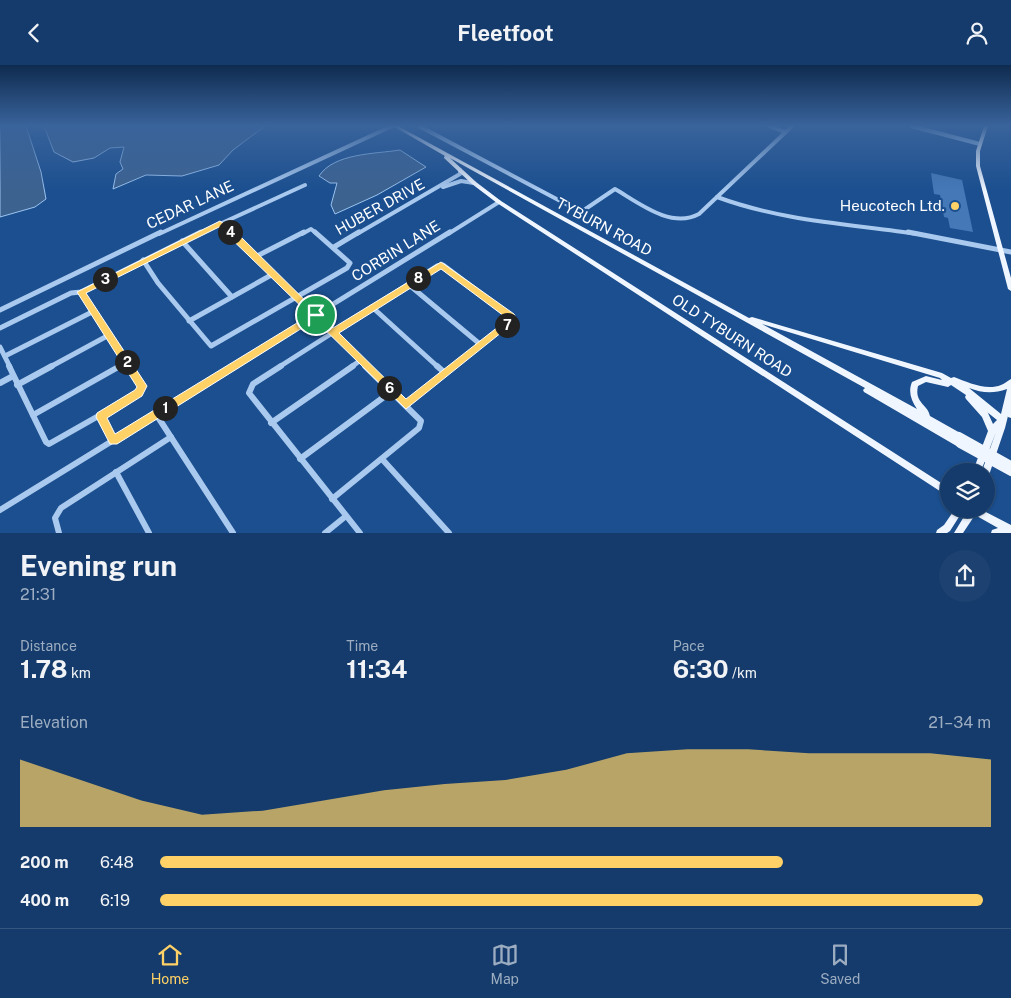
<!DOCTYPE html>
<html lang="en">
<head>
<meta charset="utf-8">
<style>
	:root { --surface:#143b6b; --page:#1d4271; --text:#f1f3f6; --muted:#9dadc1; --line:#33557e; --accent:#ffd166 }
	body { margin:0; font-family:"Public Sans",sans-serif; background:var(--page); color:var(--text); height:100vh; display:flex; flex-direction:column; font-size:19px; white-space:nowrap }
	* { box-sizing:border-box; margin:0 }
	p { font-size:16px; color:var(--muted) }
	.icon { flex:none; width:28px; height:28px; fill:none; stroke:currentColor; stroke-width:2; stroke-linecap:round; stroke-linejoin:round }
	.map { position:relative; height:468px; overflow:hidden }
	.panel { display:flex; flex-direction:column; background:var(--surface); flex:1 }
	.panel>* { flex:none }
	.buttons { position:absolute; left:940px; top:398px; display:grid; gap:10px }
	.buttons a { display:grid; place-items:center; width:55px; height:55px; border-radius:50%; background:var(--surface); box-shadow:0 1px 4px #0004,0 0 0 1px var(--line); font-size:25px }
	.pin { position:absolute; display:grid; place-items:center; width:42px; height:42px; color:#fff; margin:-21px; border:2px solid #fff; border-radius:50%; box-shadow:0 1px 5px #0007 }
	.km { position:absolute; width:25px; height:25px; margin:-12px; border-radius:50%; background:#222; color:#fff; font-size:14px; line-height:25px; text-align:center }
	.round { display:grid; place-items:center; flex:none; width:52px; height:52px; border-radius:26px; background:var(--page) }
	.summary { display:flex; align-items:center; justify-content:space-between; height:85px; padding:0 20px }
	h1 { font-size:28px; font-weight:700; line-height:38px }
	.metrics { display:grid; grid-template-columns:repeat(3,1fr); gap:8px; height:85px; padding:5px 20px }
	.metrics div { display:grid; align-content:center }
	.metrics b { font-size:25px; font-weight:700 }
	.metrics small { font-size:14px; font-weight:400 }
	.metrics p { font-size:14px }
	.chart { height:140px; padding:10px 20px }
	.chart p { display:flex; justify-content:space-between }
	.chart svg { width:100%; height:90px; margin-top:5px; fill:var(--accent); opacity:.7 }
	ul { padding:0 20px; list-style:none; font-size:16px }
	li { display:grid; grid-template-columns:80px 60px 1fr; align-items:center; height:38px }
	li i { height:12px; border-radius:6px; background:var(--accent) }
	header { display:flex; justify-content:space-between; align-items:center; height:65px; padding:0 20px; background:var(--surface); font-size:22px; font-weight:700 }
	.menu { display:flex; justify-content:space-around; align-items:center; height:70px; border-top:1px solid var(--line); background:var(--surface); font-size:14px; color:var(--muted) }
	.menu a { display:grid; justify-items:center; gap:2px }
	.menu .current { color:var(--accent) }
	.map>svg:first-child { display:block }
	.water { fill:#3c6290; stroke:#9cc4f0 }
	.building { fill:#4478b7 }
	.lines { fill:none; stroke-linecap:round; stroke-linejoin:round }
	.minor-far2 { stroke:#a9c9ee; stroke-width:4 }
	.minor-far1 { stroke:#a9c9ee; stroke-width:5 }
	.minor { stroke:#a9c9ee; stroke-width:6 }
	.major { fill:#f0f6ff; fill-rule:evenodd }
	.major-bridge { stroke:#f0f6ff; stroke-width:8 }
	.route { fill:#ffd166; stroke:#fff; fill-rule:evenodd }
	.poi-dot { fill:#ffd166; stroke:#1b4f8f; stroke-width:2 }
	.labels { text-anchor:middle; stroke-width:4.5; stroke-linejoin:round; paint-order:stroke }
	.street-label { font-size:15px; fill:#fff; stroke:#1b4f8f }
	.poi-label { font-size:15px; fill:#fff; stroke:#1b4f8f; text-anchor:end }
</style>
</head>
<body>
<header><svg class="icon" aria-label="back" viewBox="0 0 24 24"><path d="M15 5l-7 7 7 7"/></svg>Fleetfoot<svg class="icon" aria-label="person" viewBox="0 0 24 24"><circle cx="12" cy="8" r="4"/><path d="M4 21q1-7 8-7t8 7"/></svg></header>
<div class="map">
<svg width="1011" height="468" viewBox="0 0 1011 468">
	<rect width="100%" height="100%" fill="#1b4f8f"/>
	<!-- water -->
	<g class="water">
		<path d="M0,61H26L41,107L46,134L35,142L0,152Z"/>
		<path d="M44,61H265L233,85L219,100L182,111L146,110L113,124L116,109L123,104L120,97L124,82L110,83L94,93L73,97L54,87Z"/>
		<path d="M400,85L426,102L377,130L335,149L331,140L337,118H330L319,111C334,88 375,89 400,85Z"/>
	</g>
	<!-- building -->
	<path class="building" d="M931,108L962,115L973,167L950,163L948,153L944,152L940,130L934,129Z"/>
	<g class="lines">
		<!-- minor-far2 -->
		<g class="minor-far2">
			<path d="M419,61L581,147L615,124C639,138 671,164 699,149L792,61"/>
			<path d="M769,61L785,67"/>
			<path d="M911,61L980,79"/>
			<path d="M443,122L461,116L474,118"/>
			<path d="M717,132C782,156 850,159 918,169"/>
			<path d="M221,158L232,169"/>
			<path d="M159,169L392,61"/>
			<path d="M198,169L305,120"/>
			<path d="M302,169L311,164L317,169"/>
			<path d="M357,169L460,109V105"/>
			<path d="M448,169L499,137"/>
		</g>
		<!-- minor-far1 -->
		<g class="minor-far1">
			<path d="M230,167L367,302"/>
			<path d="M908,167L1011,187"/>
			<path d="M182,176L232,232"/>
			<path d="M334,182L359,167"/>
			<path d="M255,192L304,167"/>
			<path d="M143,195L158,218L211,281L347,203L350,198L315,167"/>
			<path d="M408,219L481,280"/>
			<path d="M81,227L130,302"/>
			<path d="M372,242L438,302"/>
			<path d="M0,245L161,167"/>
			<path d="M189,256L273,209"/>
			<path d="M0,263L71,228L81,227L201,167"/>
			<path d="M0,282L10,302"/>
			<path d="M5,291L94,246"/>
			<path d="M50,302L109,270"/>
			<path d="M118,302L127,297"/>
			<path d="M231,302L450,167"/>
			<path d="M279,302L437,201L443,200L511,251L512,255L453,302"/>
			<path d="M351,302L361,295"/>
		</g>
		<!-- minor -->
		<g class="minor">
			<path d="M9,301L46,377L49,379L139,328L142,321L129,301"/>
			<path d="M281,301L253,319L249,328L360,468"/>
			<path d="M437,301L445,308"/>
			<path d="M0,318L13,311"/>
			<path d="M17,320L52,301"/>
			<path d="M405,340L454,301"/>
			<path d="M156,349L233,468"/>
			<path d="M33,350L120,301"/>
			<path d="M101,351L114,375"/>
			<path d="M271,358L353,301"/>
			<path d="M300,394L392,326"/>
			<path d="M382,394L449,468"/>
			<path d="M116,407L149,468"/>
			<path d="M332,434L419,363L421,356L365,301"/>
			<path d="M0,445L234,301"/>
			<path d="M59,468L55,453L61,443L171,372"/>
			<path d="M325,468L346,451"/>
		</g>
		<!-- major -->
		<g class="major">
			<path d="M393,61H398L749,253L752,252L942,308L951,313L954,312C967,317 986,326 1001,320C1004,319 1007,316 1011,314V353L1008,352V351L1005,363L989,410L986,411V406H982L996,367L981,406H973L988,366L982,352L966,334L965,332L966,330L951,320L948,322L926,317L918,321C914,338 928,339 930,351L962,369L963,371L962,373L959,374L963,376L964,379L963,382L960,383L864,327L863,325L865,323L450,93L476,117L501,136L949,423V432L497,138L472,119L444,93V92L445,91ZM762,259L940,313L942,315L926,311L912,317C908,327 911,335 917,344ZM969,323C982,328 993,329 1007,324L1001,349ZM987,347L997,355L993,359L988,348Z"/>
			<path d="M984,61H988L980,86V101L1011,213V226L1008,224L976,101V86Z"/>
			<path d="M955,444H964L950,466L947,468H936L937,465L944,460Z"/>
			<path d="M968,444H980L1011,460V468H991L992,465L998,463L975,450L963,468H954L968,445Z"/>
		</g>
		<!-- major-bridge -->
		<g class="major-bridge">
			<path d="M959,371L1011,400"/>
			<path d="M960,379L1011,407"/>
		</g>
	</g>
	<!-- sky -->
	<linearGradient id="sky" x2="0" y2="1"><stop stop-color="#0f2b4f"/><stop offset="0.48" stop-color="#39639b"/><stop offset="1" stop-color="#39639b" stop-opacity="0"/></linearGradient>
	<rect width="1011" height="126" fill="url(#sky)"/>
	<!-- route -->
	<path class="route" d="M220,156L239,170L333,263L441,197L514,249L517,255L406,344L315,255L117,379H110L96,352L97,348L135,325L137,322L77,227ZM219,162L310,250L115,369L107,353L142,331L147,321L86,228ZM441,204L508,254L406,334L339,268Z"/>
	<!-- markers -->
	<circle class="poi-dot" cx="955" cy="141" r="5"/>
	<g class="labels">
		<!-- street labels -->
		<g class="street-label">
			<text transform="translate(190 140) rotate(-25)" y="5">CEDAR LANE</text>
			<text transform="translate(380 142) rotate(-29)" y="5">HUBER DRIVE</text>
			<text transform="translate(604 162) rotate(28)" y="5">TYBURN ROAD</text>
			<text transform="translate(396 186) rotate(-32)" y="5">CORBIN LANE</text>
			<text transform="translate(732 271) rotate(33)" y="5">OLD TYBURN ROAD</text>
		</g>
		<!-- poi labels -->
		<g class="poi-label">
			<text x="945" y="146">Heucotech Ltd.</text>
		</g>
	</g>
</svg>
<div class="buttons">
<a><svg class="icon" aria-label="layers" viewBox="0 0 24 24"><path d="M12 4l9 5-9 5-9-5zM3 14l9 5 9-5"/></svg></a>
</div>
<div class="pin" style="left:316px;top:250px;background:#1e9e55"><svg class="icon" aria-label="arrive" viewBox="0 0 24 24"><path d="M6 21V4h12l-3 4 3 4H6"/></svg></div>
<b class="km" style="left:165px;top:343px">1</b>
<b class="km" style="left:127px;top:297px">2</b>
<b class="km" style="left:105px;top:214px">3</b>
<b class="km" style="left:230px;top:167px">4</b>
<b class="km" style="left:389px;top:323px">6</b>
<b class="km" style="left:507px;top:260px">7</b>
<b class="km" style="left:418px;top:213px">8</b>
</div>
<section class="panel">
<div class="summary"><div><h1>Evening run</h1><p>21:31</p></div><a class="round"><svg class="icon" aria-label="share" viewBox="0 0 24 24"><path d="M12 15V3M7 8l5-5 5 5M5 13v7h14v-7"/></svg></a></div>
<div class="metrics">
<div><p>Distance</p><b>1.78<small> km</small></b></div>
<div><p>Time</p><b>11:34</b></div>
<div><p>Pace</p><b>6:30<small> /km</small></b></div>
</div>
<div class="chart"><p><span>Elevation</span>21–34 m</p>
<svg viewBox="0 0 160 44" preserveAspectRatio="none"><path d="M0 44V11L10 21L20 31L30 38L40 36L50 31L60 26L70 23L80 21L90 16L100 8L110 6L120 6L130 8L140 8L150 8L160 11V44z"/></svg>
</div>
<ul>
<li><b>200 m</b>6:48<i style="width:75%"></i></li>
<li><b>400 m</b>6:19<i style="width:99%"></i></li>
</ul>
</section>
<nav class="menu">
<a class="current"><svg class="icon" aria-label="home" viewBox="0 0 24 24"><path d="M3 11l9-7 9 7M6 9v11h12V9"/></svg>Home</a>
<a><svg class="icon" aria-label="map" viewBox="0 0 24 24"><path d="M3 6l6-2 6 2 6-2v14l-6 2-6-2-6 2zM9 4v14M15 6v14"/></svg>Map</a>
<a><svg class="icon" aria-label="saved" viewBox="0 0 24 24"><path d="M7 4h10v16l-5-4-5 4z"/></svg>Saved</a>
</nav>
</body>
</html>
